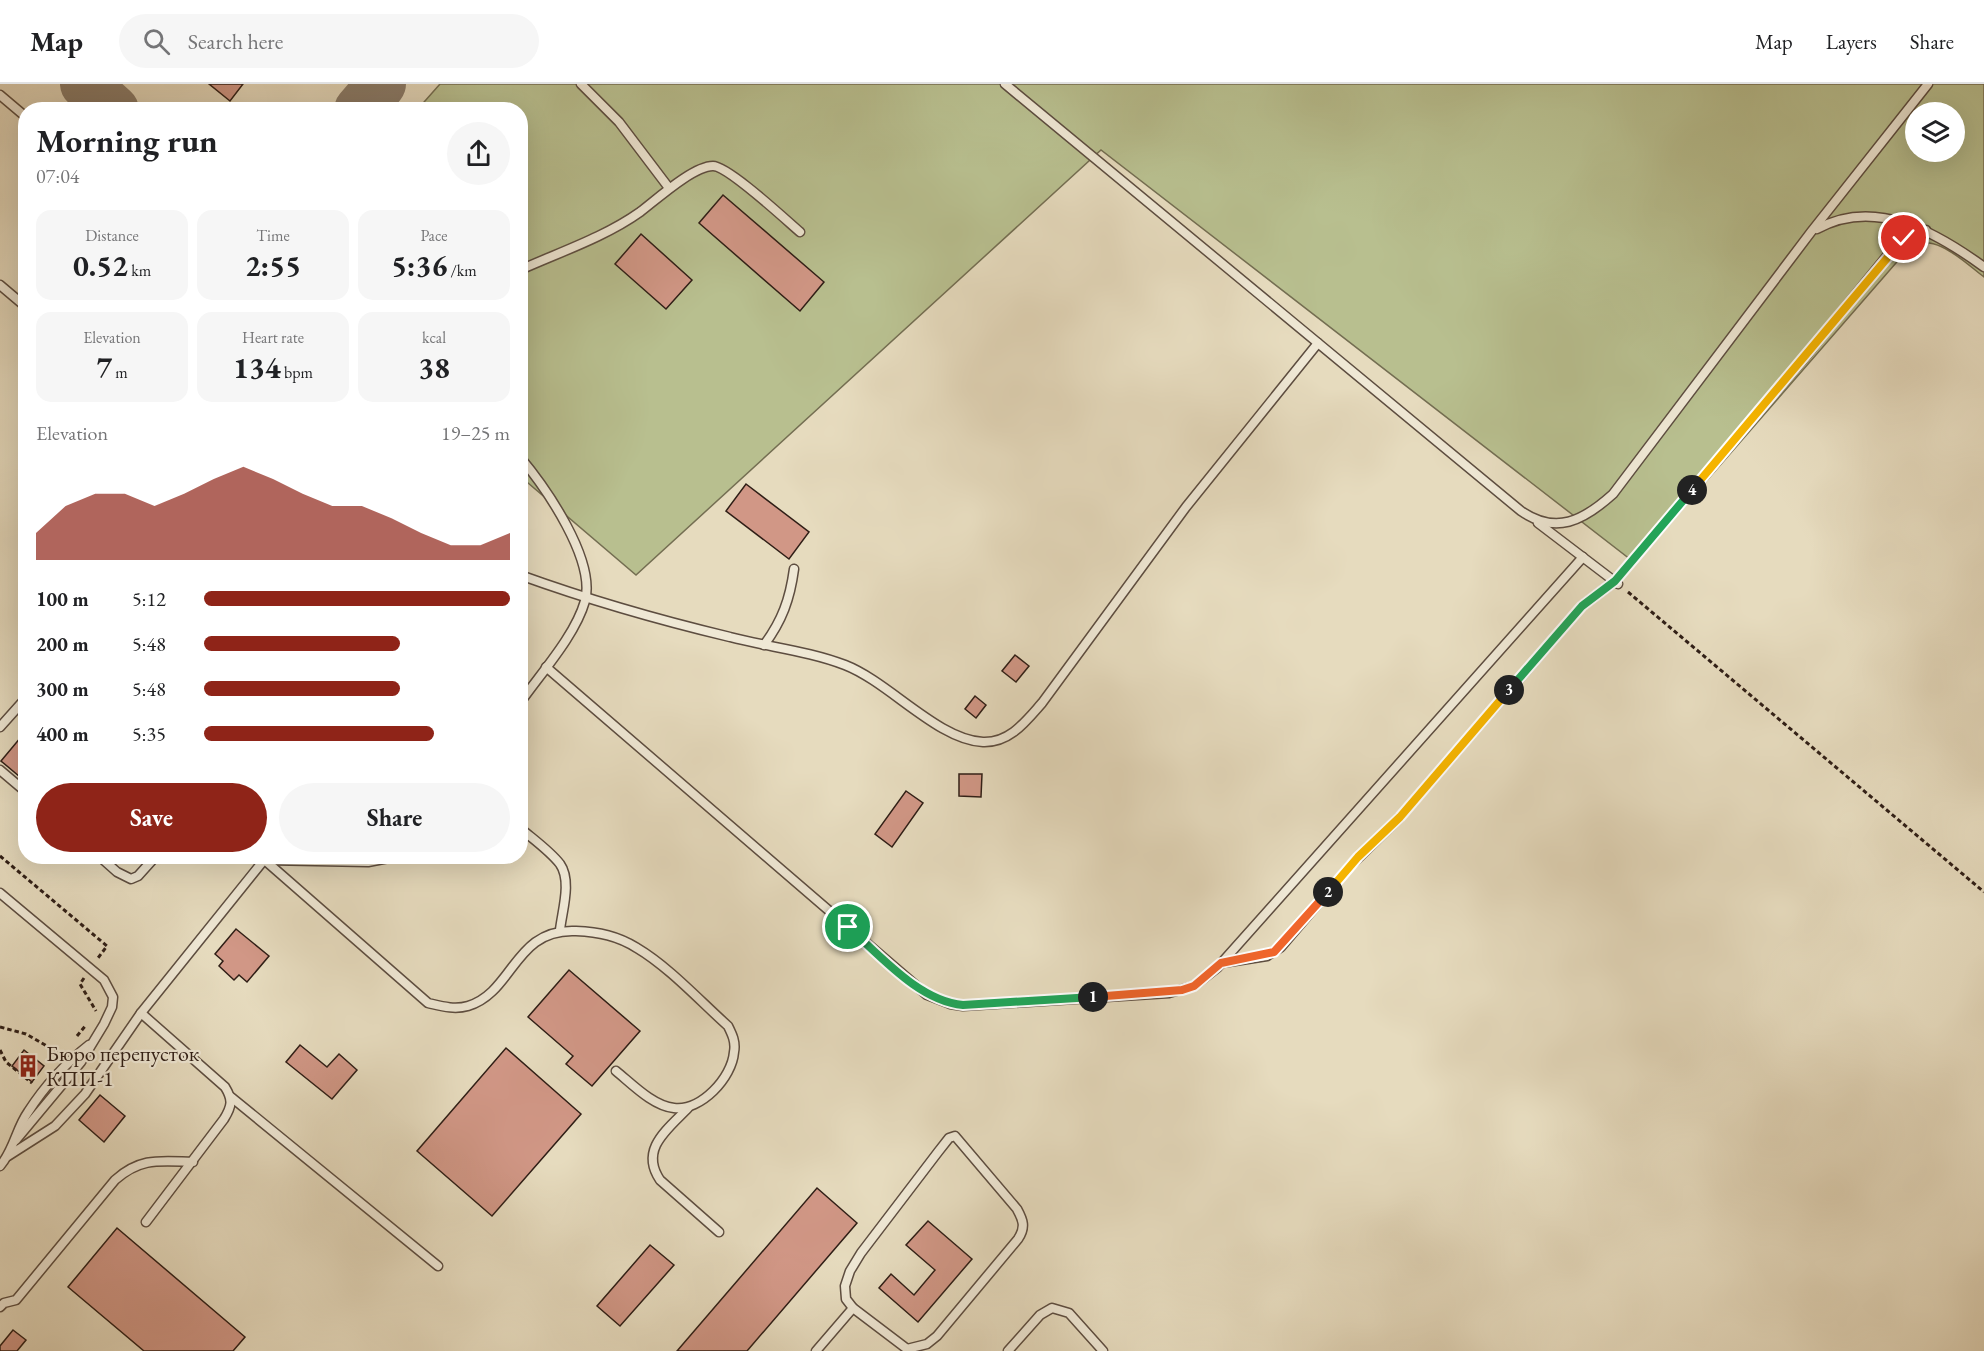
<!DOCTYPE html>
<html lang="en">
<head>
<meta charset="utf-8">
<style>
	:root { --surface:#fff; --page:#f6f6f6; --text:#202124; --muted:#757577; --line:#e0e0e0; --accent:#8f2418 }
	body { margin:0; font-family:"EB Garamond",serif; background:var(--page); color:var(--text); height:100vh; display:flex; flex-direction:column; font-size:22px; white-space:nowrap }
	* { box-sizing:border-box; margin:0 }
	p { font-size:20px; color:var(--muted) }
	.icon { flex:none; width:33px; height:33px; fill:none; stroke:currentColor; stroke-width:2; stroke-linecap:round; stroke-linejoin:round }
	.map { position:relative; flex:1; overflow:hidden }
	.drawer { position:absolute; left:18px; top:18px; width:510px; height:762px; display:flex; flex-direction:column; background:var(--surface); border-radius:24px; box-shadow:0 6px 24px #0002 }
	.drawer>* { flex:none }
	.fabs { position:absolute; left:1905px; top:18px; display:grid; gap:12px }
	.fabs a { display:grid; place-items:center; width:60px; height:60px; border-radius:50%; background:var(--surface); box-shadow:0 6px 24px #0002; font-size:30px }
	.pin { position:absolute; display:grid; place-items:center; width:51px; height:51px; color:#fff; margin:-26px; border:3px solid #fff; border-radius:50%; box-shadow:0 2px 6px #0007 }
	.km { position:absolute; width:30px; height:30px; margin:-15px; border-radius:50%; background:#222; color:#fff; font-size:16px; line-height:30px; text-align:center }
	.round { display:grid; place-items:center; flex:none; width:63px; height:63px; border-radius:32px; background:var(--page) }
	.headline { display:flex; align-items:center; justify-content:space-between; height:102px; padding:0 18px }
	h1 { font-size:33px; font-weight:700; line-height:45px }
	.figures { display:grid; grid-template-columns:repeat(3,1fr); gap:9px; height:102px; padding:6px 18px }
	.figures div { display:grid; align-content:center; border-radius:15px; background:var(--page); text-align:center }
	.figures b { font-size:30px; font-weight:700 }
	.figures small { font-size:16px; font-weight:400 }
	.figures p { font-size:16px }
	.chart { height:168px; padding:12px 18px }
	.chart p { display:flex; justify-content:space-between }
	.chart svg { width:100%; height:108px; margin-top:6px; fill:var(--accent); opacity:.7 }
	.cta { display:flex; gap:12px; margin-top:auto; padding:12px 18px }
	.cta a { flex:1; height:69px; border-radius:36px; background:var(--accent); color:#fff; font-size:24px; font-weight:700; line-height:69px; text-align:center }
	.cta a+a { background:var(--page); color:var(--text) }
	ul { padding:0 18px; list-style:none; font-size:20px }
	li { display:grid; grid-template-columns:96px 72px 1fr; align-items:center; height:45px }
	li i { height:15px; border-radius:8px; background:var(--accent) }
	header { display:flex; align-items:center; gap:36px; box-sizing:border-box; height:84px; padding:0 30px; background:var(--surface); border-bottom:2px solid var(--line) }
	header strong { font-size:28px }
	nav { display:flex; gap:33px; margin-inline-start:auto; font-size:21px }
	.search { width:420px; height:54px; background:var(--page); display:flex; align-items:center; gap:15px; box-sizing:border-box; padding:0 21px; border-radius:33px; color:var(--muted); font-size:22px }
	.map>svg:first-child { display:block }
	.green { fill:#b8bf8f; stroke:#746e52; stroke-width:1.5; fill-rule:evenodd }
	.lines { fill:none; stroke-linecap:round; stroke-linejoin:round }
	.taxiway { stroke:#8a7c6a; stroke-width:50 }
	.building { fill:#d19786; stroke:#2f1e16; stroke-width:1.5 }
	.lane-casing { stroke:#5d4d40; stroke-width:11 }
	.path { stroke:#2f1e16; stroke-width:3; stroke-dasharray:4.5 3; stroke-linecap:butt }
	.lane { stroke:#efe8d5; stroke-width:8 }
	.split-1-casing { stroke:#fff; stroke-width:12 }
	.split-2-casing { stroke:#fff; stroke-width:12 }
	.split-3-casing { stroke:#fff; stroke-width:12 }
	.split-4-casing { stroke:#fff; stroke-width:12 }
	.split-5-casing { stroke:#fff; stroke-width:12 }
	.split-1 { stroke:#22a559; stroke-width:8 }
	.split-2 { stroke:#f0652b; stroke-width:8 }
	.split-3 { stroke:#f5b400; stroke-width:8 }
	.split-4 { stroke:#22a559; stroke-width:8 }
	.split-5 { stroke:#f5b400; stroke-width:8 }
	.labels { text-anchor:middle; stroke-width:4.5; stroke-linejoin:round; paint-order:stroke }
	.poi-label { font-size:22px; fill:#2f1e16; stroke:#efe8d5; text-anchor:start }
</style>
</head>
<body>
<header>
<strong>Map</strong>
<div class="search"><svg class="icon" aria-label="search" viewBox="0 0 24 24"><circle cx="10" cy="10" r="6"/><path d="M15 15l6 6"/></svg>Search here</div>
<nav><a>Map</a><a>Layers</a><a>Share</a></nav>
</header>
<div class="map">
<svg width="1984" height="1267" viewBox="0 0 1984 1267">
	<rect width="100%" height="100%" fill="#e6dbbe"/>
	<filter id="stains"><feTurbulence type="fractalNoise" baseFrequency=".00333" numOctaves="4"/><feColorMatrix values="0 0 0 0 .2 0 0 0 0 .09 0 0 0 0 .02 0 0 0 .5 -.17"/></filter>
	<radialGradient id="worn" r=".72"><stop offset=".6" stop-color="#630" stop-opacity="0"/><stop offset="1" stop-color="#630" stop-opacity=".3"/></radialGradient>
	<!-- green -->
	<path class="green" d="M440,0H1984V193C1965,179 1934,146 1909,164L1635,479L1101,66L636,491L521,393L520,26H417ZM1916,28H1954V68H1916Z"/>
	<g class="lines">
		<!-- taxiway -->
		<g class="taxiway">
			<path d="M85,0L114,26"/>
			<path d="M359,26L381,0"/>
		</g>
	</g>
	<!-- building -->
	<g class="building">
		<path d="M209,0H243L230,17Z"/>
		<path d="M723,111L824,198L800,227L699,139Z"/>
		<path d="M641,150L692,196L666,225L615,180Z"/>
		<path d="M746,400L809,448L789,475L726,427Z"/>
		<path d="M1015,571L1029,582L1016,598L1002,587Z"/>
		<path d="M975,612L986,621L976,634L965,625Z"/>
		<path d="M26,647V698L1,677Z"/>
		<path d="M959,690H982L981,713L959,712Z"/>
		<path d="M906,707L923,719L892,763L875,750Z"/>
		<path d="M236,845L269,872L247,898L239,891L234,896L219,882L223,877L215,870Z"/>
		<path d="M569,886L640,947L592,1002L566,980L573,972L528,933Z"/>
		<path d="M300,961L327,983L339,970L357,986L332,1015L286,978Z"/>
		<path d="M506,964L581,1030L492,1132L417,1067Z"/>
		<path d="M24,966L44,982L32,998L12,982Z"/>
		<path d="M100,1011L125,1032L104,1058L79,1036Z"/>
		<path d="M817,1104L857,1139L747,1267H677Z"/>
		<path d="M928,1137L972,1175L918,1238L879,1204L891,1190L914,1211L935,1186L906,1161Z"/>
		<path d="M117,1144L245,1253L233,1267H144L68,1203Z"/>
		<path d="M650,1161L674,1181L620,1242L597,1222Z"/>
		<path d="M13,1246L26,1256L17,1267H0V1262Z"/>
	</g>
	<g class="lines">
		<!-- lane casing -->
		<g class="lane-casing">
			<g id="lane">
				<path d="M581,0L619,38L669,104"/>
				<path d="M1005,0L1521,427C1556,451 1583,437 1613,410L1811,148L1928,0"/>
				<path d="M0,11L26,33"/>
				<path d="M1817,145C1875,113 1936,148 1984,183"/>
				<path d="M520,186C560,168 605,153 640,128C656,116 693,82 713,82C728,82 786,136 800,148"/>
				<path d="M0,201L26,223"/>
				<path d="M520,373C546,404 596,476 585,517C575,552 541,589 520,619"/>
				<path d="M1538,439L1618,500"/>
				<path d="M520,491C589,516 659,536 730,553C768,563 809,567 845,581C889,598 938,656 983,658C1010,659 1026,637 1042,619L1186,423L1318,259"/>
				<path d="M764,561C782,537 790,515 794,485"/>
				<path d="M546,583L927,911L950,920L963,922L1169,909L1194,902L1217,884L1583,473"/>
				<path d="M0,643L26,614"/>
				<path d="M0,686L26,708"/>
				<path d="M520,744C533,755 550,767 560,780C572,797 562,827 560,846"/>
				<path d="M99,772L117,788L131,795L138,792L156,772"/>
				<path d="M260,772L428,919C441,922 454,926 468,922C514,908 514,844 576,847C599,848 618,852 637,864C669,883 700,917 728,942C732,950 736,958 734,968C732,994 701,1027 674,1024C653,1022 632,1000 616,987"/>
				<path d="M0,809L104,896L113,913L112,923L104,940L81,978L16,1056"/>
				<path d="M1222,879L1267,872L1281,863L1350,782L1400,733L1582,522L1615,497L1805,273L1895,162L1904,154L1926,146"/>
				<path d="M141,929L225,1003C233,1016 232,1022 224,1035L146,1138"/>
				<path d="M231,1013L438,1182"/>
				<path d="M688,1024C668,1045 639,1065 660,1096L719,1148"/>
				<path d="M955,1052L1017,1125C1023,1136 1026,1143 1018,1155L937,1252L927,1260L907,1265L853,1224L846,1215L845,1202L850,1187L861,1169L938,1068L949,1054Z"/>
				<path d="M8,1072L55,1042L85,1010L141,929L264,776L368,778L399,772"/>
				<path d="M0,1082C14,1066 16,1045 28,1028C44,1003 66,979 89,961"/>
				<path d="M0,1223L4,1219L16,1216L115,1096C141,1073 160,1077 193,1078"/>
				<path d="M816,1267L853,1224"/>
				<path d="M1008,1267L1040,1231L1052,1224L1069,1229L1103,1267"/>
			</g>
		</g>
		<!-- path -->
		<g class="path">
			<path d="M1628,508L1984,808"/>
			<path d="M0,772L107,862L98,874"/>
			<path d="M84,894L80,900L96,927"/>
			<path d="M0,943L26,950L61,970"/>
			<path d="M77,952L86,941"/>
			<path d="M0,966L6,978L32,999"/>
		</g>
		<!-- lane -->
		<use href="#lane" class="lane"/>
	</g>
	<g class="lines">
		<!-- split-1 casing -->
		<g class="split-1-casing">
			<path id="split-1" d="M848,843C881,872 919,917 963,921L1093,913"/>
		</g>
		<!-- split-2 casing -->
		<g class="split-2-casing">
			<path id="split-2" d="M1093,913L1182,906L1194,902L1221,879L1274,868L1328,808"/>
		</g>
		<!-- split-3 casing -->
		<g class="split-3-casing">
			<path id="split-3" d="M1328,808L1358,773L1400,733L1509,606"/>
		</g>
		<!-- split-4 casing -->
		<g class="split-4-casing">
			<path id="split-4" d="M1509,606L1582,522L1615,497L1692,406"/>
		</g>
		<!-- split-5 casing -->
		<g class="split-5-casing">
			<path id="split-5" d="M1692,406L1904,154"/>
		</g>
		<!-- split-1 -->
		<use href="#split-1" class="split-1"/>
		<!-- split-2 -->
		<use href="#split-2" class="split-2"/>
		<!-- split-3 -->
		<use href="#split-3" class="split-3"/>
		<!-- split-4 -->
		<use href="#split-4" class="split-4"/>
		<!-- split-5 -->
		<use href="#split-5" class="split-5"/>
	</g>
	<!-- icons -->
	<defs>
		<g id="building-bare" transform="scale(1.8)"><path d="M-4-6H4V6H1V3H-1V6H-4ZM-2.5-4.3h1.7v1.8h-1.7ZM.8-4.3h1.7v1.8H.8ZM-2.5-1h1.7V.8h-1.7ZM.8-1h1.7V.8H.8Z" fill="#8f2418" stroke="#efe8d5" stroke-width="2.5" paint-order="stroke"/></g>
	</defs>
	<g fill-rule="evenodd">
		<use href="#building-bare" x="28" y="982"/>
	</g>
	<g class="labels">
		<!-- poi labels -->
		<g class="poi-label">
			<text x="46" y="977">Бюро перепусток<tspan x="46" dy="25">КПП-1</tspan></text>
		</g>
	</g>
	<rect width="100%" height="100%" filter="url(#stains)"/>
	<rect width="100%" height="100%" fill="url(#worn)"/>
</svg>
<div class="fabs">
<a><svg class="icon" aria-label="layers" viewBox="0 0 24 24"><path d="M12 4l9 5-9 5-9-5zM3 14l9 5 9-5"/></svg></a>
</div>
<div class="pin" style="left:848px;top:843px;background:#1e9e55"><svg class="icon" aria-label="arrive" viewBox="0 0 24 24"><path d="M6 21V4h12l-3 4 3 4H6"/></svg></div>
<div class="pin" style="left:1904px;top:154px;background:#d93025"><svg class="icon" aria-label="check" viewBox="0 0 24 24"><path d="M5 12l5 5 9-10"/></svg></div>
<b class="km" style="left:1093px;top:913px">1</b>
<b class="km" style="left:1328px;top:808px">2</b>
<b class="km" style="left:1509px;top:606px">3</b>
<b class="km" style="left:1692px;top:406px">4</b>
<section class="drawer">
<div class="headline"><div><h1>Morning run</h1><p>07:04</p></div><a class="round"><svg class="icon" aria-label="share" viewBox="0 0 24 24"><path d="M12 15V3M7 8l5-5 5 5M5 13v7h14v-7"/></svg></a></div>
<div class="figures">
<div><p>Distance</p><b>0.52<small> km</small></b></div>
<div><p>Time</p><b>2:55</b></div>
<div><p>Pace</p><b>5:36<small> /km</small></b></div>
</div>
<div class="figures">
<div><p>Elevation</p><b>7<small> m</small></b></div>
<div><p>Heart rate</p><b>134<small> bpm</small></b></div>
<div><p>kcal</p><b>38</b></div>
</div>
<div class="chart"><p><span>Elevation</span>19–25 m</p>
<svg viewBox="0 0 160 44" preserveAspectRatio="none"><path d="M0 44V33L10 22L20 17L30 17L40 22L50 17L60 11L70 6L80 11L90 17L100 22L110 22L120 27L130 33L140 38L150 38L160 33V44z"/></svg>
</div>
<ul>
<li><b>100 m</b>5:12<i style="width:100%"></i></li>
<li><b>200 m</b>5:48<i style="width:64%"></i></li>
<li><b>300 m</b>5:48<i style="width:64%"></i></li>
<li><b>400 m</b>5:35<i style="width:75%"></i></li>
</ul>
<div class="cta"><a>Save</a><a>Share</a></div>
</section>
</div>
</body>
</html>
